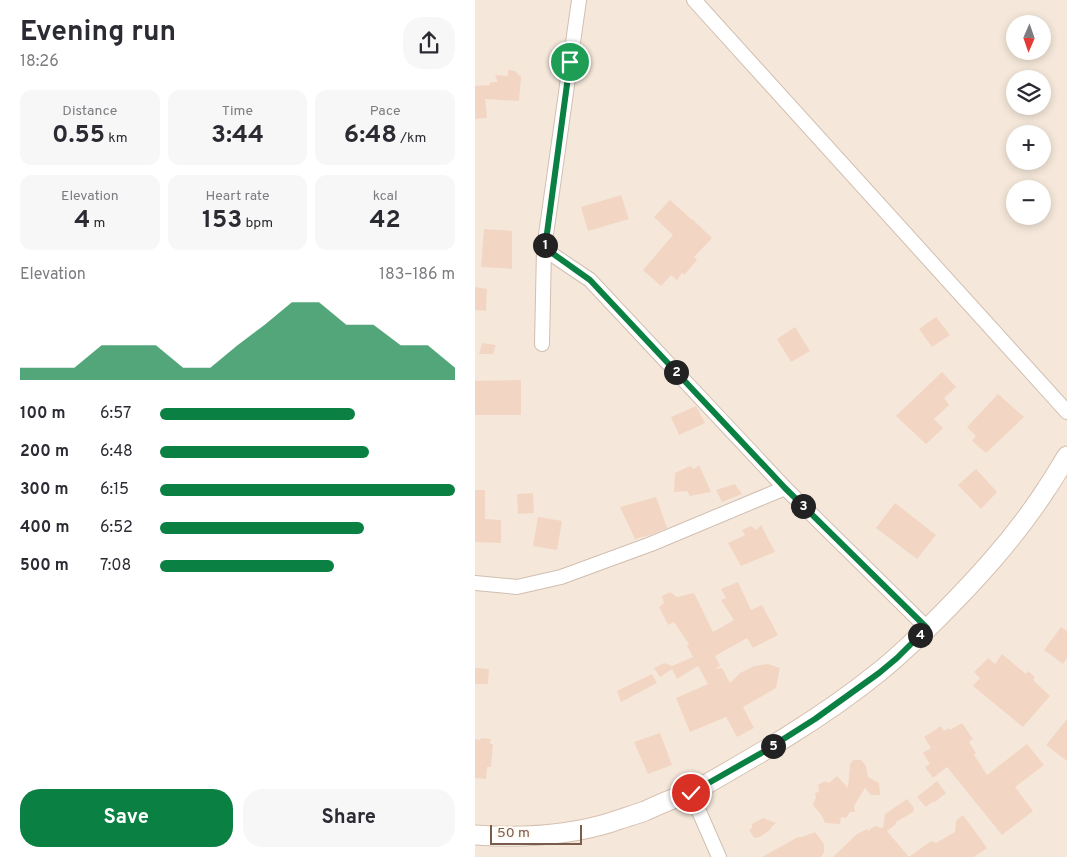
<!DOCTYPE html>
<html lang="en">
<head>
<meta charset="utf-8">
<style>
	:root { --surface:#fff; --page:#f7f7f7; --text:#2b2b33; --muted:#7c7c81; --accent:#0b8043 }
	body { margin:0; font-family:Overpass,sans-serif; background:var(--page); color:var(--text); height:100vh; display:flex; flex-direction:column; font-size:19px; white-space:nowrap }
	* { box-sizing:border-box; margin:0 }
	p { font-size:16px; color:var(--muted) }
	.icon { flex:none; width:28px; height:28px; fill:none; stroke:currentColor; stroke-width:2; stroke-linecap:round; stroke-linejoin:round }
	.map { position:relative; flex:1; overflow:hidden }
	.panel { display:flex; flex-direction:column; background:var(--surface); width:475px }
	.panel>* { flex:none }
	.needle { width:32px; rotate:182deg }
	.controls { position:absolute; left:531px; top:15px; display:grid; gap:10px }
	.controls a { display:grid; place-items:center; width:45px; height:45px; border-radius:50%; background:var(--surface); box-shadow:0 2px 8px #0003; font-size:25px }
	.scale { position:absolute; left:15px; bottom:12px; width:92px; box-sizing:border-box; padding-left:5px; border:2px solid #7a5c4d; border-top:0; font-size:14px; line-height:18px; white-space:nowrap; color:#7a5c4d; -webkit-text-stroke:4px #fffaf3; paint-order:stroke }
	.pin { position:absolute; display:grid; place-items:center; width:42px; height:42px; color:#fff; margin:-21px; border:2px solid #fff; border-radius:50%; box-shadow:0 1px 5px #0007 }
	.km { position:absolute; width:25px; height:25px; margin:-12px; border-radius:50%; background:#222; color:#fff; font-size:14px; line-height:25px; text-align:center }
	.round { display:grid; place-items:center; flex:none; width:52px; height:52px; border-radius:20px; background:var(--page) }
	.overview { display:flex; align-items:center; justify-content:space-between; height:85px; padding:0 20px }
	h1 { font-size:28px; font-weight:700; line-height:38px }
	.metrics { display:grid; grid-template-columns:repeat(3,1fr); gap:8px; height:85px; padding:5px 20px }
	.metrics div { display:grid; align-content:center; border-radius:12px; background:var(--page); text-align:center }
	.metrics b { font-size:25px; font-weight:700 }
	.metrics small { font-size:14px; font-weight:400 }
	.metrics p { font-size:14px }
	.chart { height:140px; padding:10px 20px }
	.chart p { display:flex; justify-content:space-between }
	.chart svg { width:100%; height:90px; margin-top:5px; fill:var(--accent); opacity:.7 }
	.button { display:flex; gap:10px; margin-top:auto; padding:10px 20px }
	.button a { flex:1; height:58px; border-radius:20px; background:var(--accent); color:#fff; font-size:20px; font-weight:700; line-height:58px; text-align:center }
	.button a+a { background:var(--page); color:var(--text) }
	ul { padding:0 20px; list-style:none; font-size:16px }
	li { display:grid; grid-template-columns:80px 60px 1fr; align-items:center; height:38px }
	li i { height:12px; border-radius:6px; background:var(--accent) }
	main { display:flex; flex:1; min-height:0 }
	.map>svg:first-child { display:block }
	.residential { fill:#f5e8da; fill-rule:evenodd }
	.building { fill:#f3d5c3 }
	.lines { fill:none; stroke-linecap:round; stroke-linejoin:round }
	.street-casing { stroke:#d1beb0; stroke-width:16 }
	.secondary-casing { stroke:#d6c0b0; stroke-width:21 }
	.street { stroke:#fff; stroke-width:14 }
	.secondary { stroke:#fff; stroke-width:19 }
	.route-casing { stroke:#fff; stroke-width:10 }
	.route { stroke:#0b8043; stroke-width:6 }
</style>
</head>
<body>
<main>
<section class="panel">
<div class="overview"><div><h1>Evening run</h1><p>18:26</p></div><a class="round"><svg class="icon" aria-label="share" viewBox="0 0 24 24"><path d="M12 15V3M7 8l5-5 5 5M5 13v7h14v-7"/></svg></a></div>
<div class="metrics">
<div><p>Distance</p><b>0.55<small> km</small></b></div>
<div><p>Time</p><b>3:44</b></div>
<div><p>Pace</p><b>6:48<small> /km</small></b></div>
</div>
<div class="metrics">
<div><p>Elevation</p><b>4<small> m</small></b></div>
<div><p>Heart rate</p><b>153<small> bpm</small></b></div>
<div><p>kcal</p><b>42</b></div>
</div>
<div class="chart"><p><span>Elevation</span>183–186 m</p>
<svg viewBox="0 0 160 44" preserveAspectRatio="none"><path d="M0 44V38L10 38L20 38L30 27L40 27L50 27L60 38L70 38L80 27L90 17L100 6L110 6L120 17L130 17L140 27L150 27L160 38V44z"/></svg>
</div>
<ul>
<li><b>100 m</b>6:57<i style="width:66%"></i></li>
<li><b>200 m</b>6:48<i style="width:71%"></i></li>
<li><b>300 m</b>6:15<i style="width:100%"></i></li>
<li><b>400 m</b>6:52<i style="width:69%"></i></li>
<li><b>500 m</b>7:08<i style="width:59%"></i></li>
</ul>
<div class="button"><a>Save</a><a>Share</a></div>
</section>
<div class="map">
<svg width="592" height="857" viewBox="0 0 592 857">
	<rect width="100%" height="100%" fill="#fdf6ec"/>
	<!-- residential -->
	<path class="residential" d="M0,0H592V857H0ZM540,24H568V51H540ZM540,79H568V106H540ZM540,134H568V161H540ZM540,189H568V216H540Z"/>
	<!-- building -->
	<g class="building">
		<path d="M33,70L40,71L46,77L44,101L10,99L12,118L0,119V86L15,85V82H23L20,75L33,76Z"/>
		<path d="M146,195L154,219L113,231L106,207Z"/>
		<path d="M195,200L217,220V219L237,238L219,257L222,260L209,275L207,273L202,280L196,275L186,286L168,270L198,235L179,217Z"/>
		<path d="M9,229L37,231V269L6,267Z"/>
		<path d="M0,287L12,289L11,311L0,310Z"/>
		<path d="M461,317L475,335L457,347L444,329Z"/>
		<path d="M320,327L335,351L316,362L302,339Z"/>
		<path d="M7,343L21,345L18,354H4Z"/>
		<path d="M467,372L481,387L469,398L474,405L459,419L468,428L451,444L421,416Z"/>
		<path d="M46,380V415H0V381Z"/>
		<path d="M523,394L549,417L511,453L497,441L501,436L492,427Z"/>
		<path d="M221,406L230,423L204,435L196,417Z"/>
		<path d="M224,465L236,492L215,496L212,491L199,492L200,473L215,466L219,469Z"/>
		<path d="M501,469L522,492L506,509L483,485Z"/>
		<path d="M260,484L267,494L247,502L241,490Z"/>
		<path d="M0,490H10V519L26,520V543L0,542Z"/>
		<path d="M58,493L59,513L43,514L42,494Z"/>
		<path d="M181,497L192,528L175,535L160,539L145,507Z"/>
		<path d="M420,503L461,535L442,559L401,528Z"/>
		<path d="M63,517L87,521L82,550L58,546Z"/>
		<path d="M286,525L300,552L266,566L253,543L270,535L267,530L276,526L281,530Z"/>
		<path d="M263,582L276,610L287,605L303,635L278,648L272,638L240,656L245,666L239,669L247,668L255,683L265,673L279,666L293,664L305,668L301,688L268,707L279,728L262,737L251,717L215,732L201,698L233,684L223,666L202,679L197,669L185,677L179,668L189,663L197,666L218,657L212,646L214,644L199,622L193,625L184,607L189,603L187,596L195,592L202,597L219,593L238,632L259,620L246,600L251,598L246,589Z"/>
		<path d="M586,627L592,631V658L588,664L569,650Z"/>
		<path d="M527,654L551,674L553,671L560,677L558,680L575,696L548,727L498,686L505,678L499,672L513,658L520,664Z"/>
		<path d="M0,668L14,669L13,684H0Z"/>
		<path d="M177,674L182,683L146,702L142,691Z"/>
		<path d="M592,719V761L571,745Z"/>
		<path d="M487,723L498,739L494,742L501,753L499,755L512,775L552,744L569,765L540,787L558,811L527,835L472,767L458,778L450,767L455,764L448,753L456,748L449,737L466,726L469,731L474,728L475,730Z"/>
		<path d="M185,733L197,765L173,774L159,742Z"/>
		<path d="M6,738L16,739L15,744H18L16,767H12L11,779L0,778V739L5,740Z"/>
		<path d="M378,760H386L391,766L393,777L404,783L405,795H396L390,788L379,806L380,812H375L371,818L366,817L365,824L350,823L347,816L338,805L341,797L340,793L344,792L343,785L350,781L354,783L362,776L373,788L375,764Z"/>
		<path d="M462,781L471,793L460,802H457L451,807L442,797Z"/>
		<path d="M432,799L439,808L438,812L421,822V824L412,831L434,857H358L382,834L392,829L393,831L400,826L408,828L410,814Z"/>
		<path d="M488,815L512,848L499,857H434L456,841L461,843L480,832L481,821Z"/>
		<path d="M288,818L301,823L296,827V829L285,837L279,838L274,830L277,828V824Z"/>
		<path d="M340,832L349,844V852L346,857H287L323,837H327Z"/>
	</g>
	<g class="lines">
		<!-- street casing -->
		<g class="street-casing">
			<g id="street">
				<path d="M219,0L592,412"/>
				<path d="M69,249L115,280L310,488L452,628"/>
				<path d="M67,344L69,249L104,0"/>
				<path d="M0,583L42,587L86,577L176,544L310,488"/>
				<path d="M216,793L244,857"/>
			</g>
		</g>
		<!-- secondary casing -->
		<g class="secondary-casing">
			<path id="secondary" d="M0,835C45,838 93,836 137,822C148,818 159,815 170,811C185,804 200,797 216,793C281,756 346,719 404,672C423,657 440,640 457,624C499,582 540,538 572,488C579,478 585,467 592,456"/>
		</g>
		<!-- street -->
		<use href="#street" class="street"/>
		<!-- secondary -->
		<use href="#secondary" class="secondary"/>
	</g>
	<g class="lines">
		<!-- route casing -->
		<g class="route-casing">
			<path id="route" d="M95,62L70,248L115,280L310,488L452,628L422,658L404,673L340,719L288,752L216,793"/>
		</g>
		<!-- route -->
		<use href="#route" class="route"/>
	</g>
</svg>
<div class="controls">
<a><svg class="needle" viewBox="-14 -14 28 28"><path d="M0-13l5 13h-10z" fill="#e53935"/><path d="M0 13l5-13h-10z" fill="#7c7c81"/></svg></a>
<a><svg class="icon" aria-label="layers" viewBox="0 0 24 24"><path d="M12 4l9 5-9 5-9-5zM3 14l9 5 9-5"/></svg></a>
<a>+</a>
<a>−</a>
</div>
<div class="scale">50 m</div>
<div class="pin" style="left:95px;top:62px;background:#1e9e55"><svg class="icon" aria-label="arrive" viewBox="0 0 24 24"><path d="M6 21V4h12l-3 4 3 4H6"/></svg></div>
<div class="pin" style="left:216px;top:793px;background:#d93025"><svg class="icon" aria-label="check" viewBox="0 0 24 24"><path d="M5 12l5 5 9-10"/></svg></div>
<b class="km" style="left:70px;top:245px">1</b>
<b class="km" style="left:201px;top:372px">2</b>
<b class="km" style="left:328px;top:506px">3</b>
<b class="km" style="left:445px;top:635px">4</b>
<b class="km" style="left:298px;top:746px">5</b>
</div>
</main>
</body>
</html>
